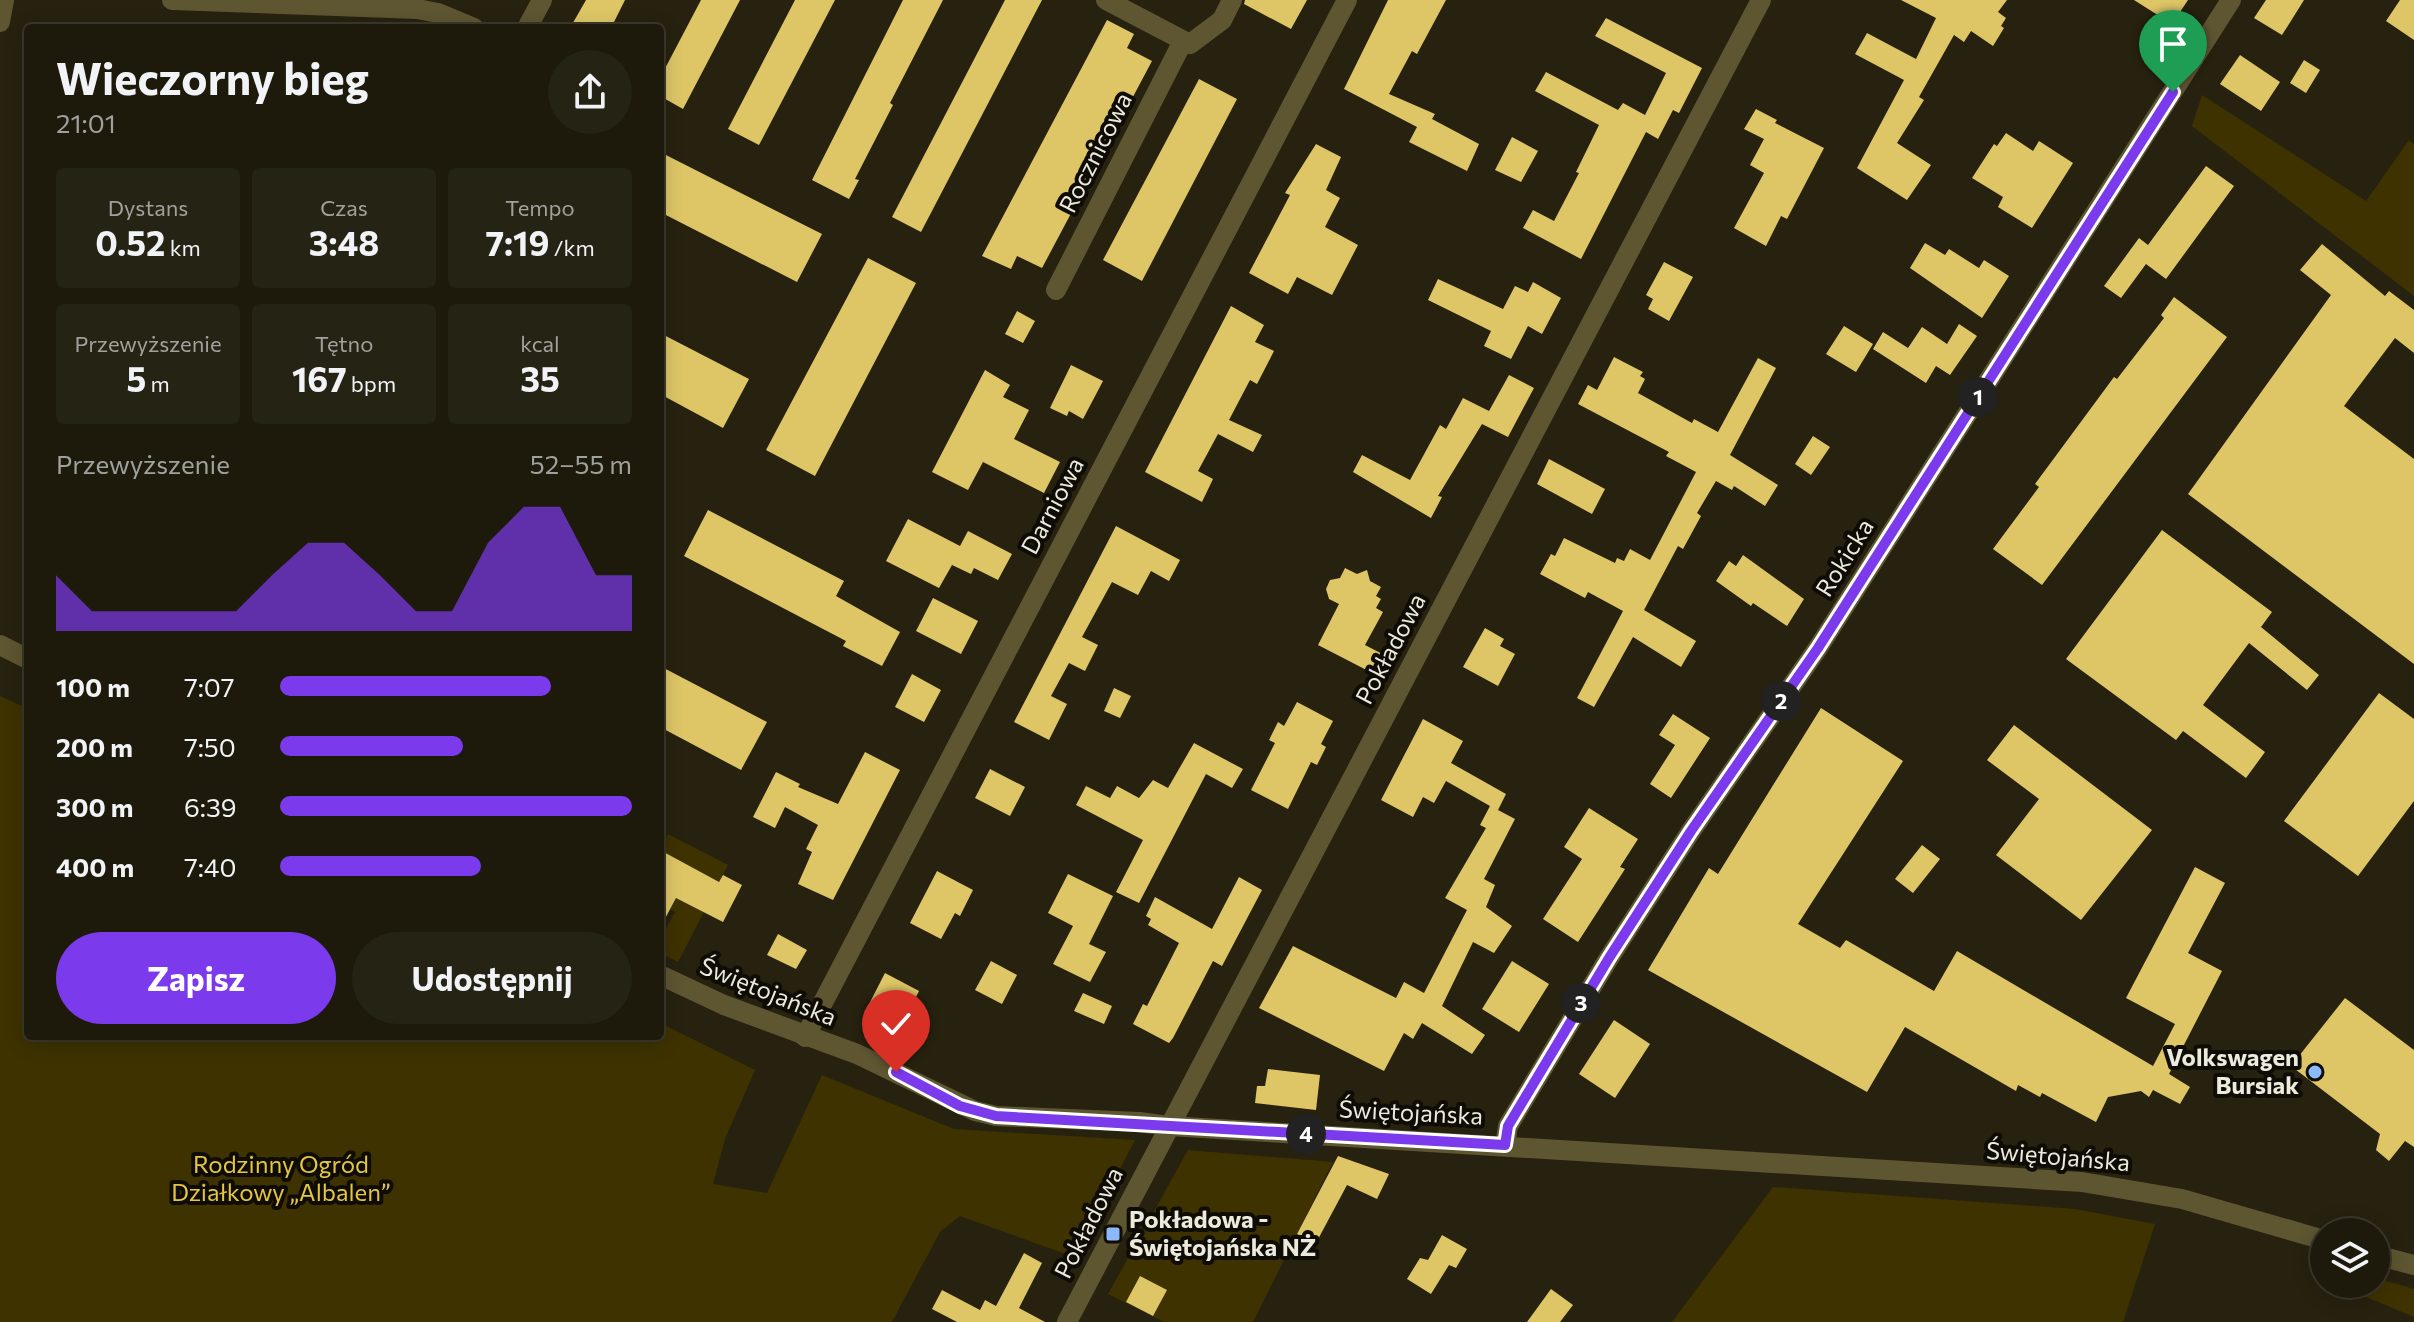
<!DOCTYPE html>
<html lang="pl">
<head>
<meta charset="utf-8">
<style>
	:root { --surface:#1d1a0b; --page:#252314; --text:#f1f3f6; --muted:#a0a19d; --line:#3b382c; --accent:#7c3aed }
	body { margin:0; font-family:Commissioner,sans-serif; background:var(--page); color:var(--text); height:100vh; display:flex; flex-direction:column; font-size:30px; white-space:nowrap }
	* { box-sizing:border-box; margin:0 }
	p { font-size:26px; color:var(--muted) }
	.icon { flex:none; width:44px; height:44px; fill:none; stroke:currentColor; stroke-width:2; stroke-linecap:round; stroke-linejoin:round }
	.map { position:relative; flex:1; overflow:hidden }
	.drawer { position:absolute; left:24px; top:24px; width:640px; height:1016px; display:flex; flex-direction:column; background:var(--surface); border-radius:8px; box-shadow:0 4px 20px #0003,0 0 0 2px var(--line) }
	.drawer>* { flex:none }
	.fabs { position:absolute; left:2310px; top:1218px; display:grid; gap:16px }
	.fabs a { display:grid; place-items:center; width:80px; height:80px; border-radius:50%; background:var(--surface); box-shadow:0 4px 20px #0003,0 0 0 2px var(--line); font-size:40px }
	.pin { position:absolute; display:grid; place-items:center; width:68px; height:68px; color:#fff; margin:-82px -34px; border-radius:50% 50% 50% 0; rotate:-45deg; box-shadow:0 0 8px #0007 }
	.pin .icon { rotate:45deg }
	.km { position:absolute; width:40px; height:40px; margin:-20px; border-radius:50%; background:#222; color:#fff; font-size:22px; line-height:40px; text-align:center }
	.round { display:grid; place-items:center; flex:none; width:84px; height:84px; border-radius:42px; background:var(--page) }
	.headline { display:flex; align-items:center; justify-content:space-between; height:136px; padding:0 32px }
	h1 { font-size:44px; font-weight:700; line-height:60px }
	.figures { display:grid; grid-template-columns:repeat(3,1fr); gap:12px; height:136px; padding:8px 32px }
	.figures div { display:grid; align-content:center; border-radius:8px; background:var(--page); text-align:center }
	.figures b { font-size:34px; font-weight:700 }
	.figures small { font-size:22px; font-weight:400 }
	.figures p { font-size:22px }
	.chart { height:224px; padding:16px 32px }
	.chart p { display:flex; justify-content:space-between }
	.chart svg { width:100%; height:144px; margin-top:8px; fill:var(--accent); opacity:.7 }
	.button { display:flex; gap:16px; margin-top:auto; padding:16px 32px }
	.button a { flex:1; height:92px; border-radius:48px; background:var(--accent); color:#fff; font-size:32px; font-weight:700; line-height:92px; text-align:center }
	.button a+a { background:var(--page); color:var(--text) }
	ul { padding:0 32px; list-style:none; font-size:26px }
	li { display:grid; grid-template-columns:128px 96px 1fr; align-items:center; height:60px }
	li i { height:20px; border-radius:10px; background:var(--accent) }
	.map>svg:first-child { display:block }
	.green { fill:#3e3200 }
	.building { fill:#dec666 }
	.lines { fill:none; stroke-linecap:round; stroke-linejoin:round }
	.minor { stroke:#5e5531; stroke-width:20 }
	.route-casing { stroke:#fff; stroke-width:16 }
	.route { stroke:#7c3aed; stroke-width:10 }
	.poi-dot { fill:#8cb9fc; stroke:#0e0c05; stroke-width:3 }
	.labels { text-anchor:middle; stroke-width:8; stroke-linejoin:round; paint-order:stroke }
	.street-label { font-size:24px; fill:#ece9dd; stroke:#0e0c05 }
	.poi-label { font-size:24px; font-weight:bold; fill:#ece9dd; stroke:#0e0c05; text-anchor:end }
	.park-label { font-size:24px; fill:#e5c640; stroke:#0e0c05 }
</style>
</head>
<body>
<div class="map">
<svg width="2414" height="1322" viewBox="0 0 2414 1322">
	<rect width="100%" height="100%" fill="#27220f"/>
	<!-- green -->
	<g class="green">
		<path d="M2202,95L2366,201L2409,140L2414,144V296L2192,126Z"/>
		<path d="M0,696L28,709V1036H660V1023L755,1070L725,1139L713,1184L767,1193L822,1075L954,1129L1135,1140L1074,1257L960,1216L940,1232L892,1322H0Z"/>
		<path d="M668,834L728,865L678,962L660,953V926L666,928L675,912L670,909L692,868L660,850Z"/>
		<path d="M1188,1150L1333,1162L1253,1322H1164L1108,1294Z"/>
		<path d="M1773,1187L2075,1209L2155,1224L2123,1322H1672Z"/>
		<path d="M2376,1278L2414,1289V1317L2352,1291L2354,1284H2376Z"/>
	</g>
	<!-- building -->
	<g class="building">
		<path d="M586,0H625L611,28H570Z"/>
		<path d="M701,0H740L683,109L660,96V78Z"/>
		<path d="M795,0H835L759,145L728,129Z"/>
		<path d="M903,0H943L890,103L893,105L855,179L859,180L849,199L812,180Z"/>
		<path d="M1005,0H1042L921,232L892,217Z"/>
		<path d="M1245,0H1307L1291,29L1244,4Z"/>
		<path d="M1388,0H1446L1417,54L1412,51L1389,94L1435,114L1432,119L1479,144L1467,171L1409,142L1417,127L1344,89Z"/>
		<path d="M1901,0H2007L1998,12L2006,18L2001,26L2004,28L1993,46L1971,31L1964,42L1954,35L1919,97L1924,100L1897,143L1931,165L1907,200L1857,168L1904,80L1855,54L1867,33L1916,59L1936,18Z"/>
		<path d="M2134,0H2188L2172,24Z"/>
		<path d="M2266,0H2304L2282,35L2254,18Z"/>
		<path d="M2400,0H2414V40L2386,21Z"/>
		<path d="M1606,18L1702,68L1679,113L1673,110L1658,139L1646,132L1581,259L1523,228L1533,210L1554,221L1579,173L1576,172L1599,125L1535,91L1546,72L1618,110L1623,103L1645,115L1666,73L1595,36Z"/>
		<path d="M1107,20L1134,34L1127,48L1152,61L1042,268L1017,256L1011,269L982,256Z"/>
		<path d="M2240,55L2280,82L2261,111L2220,84Z"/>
		<path d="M2304,60L2320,70L2306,93L2290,83Z"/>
		<path d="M1199,79L1237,99L1142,281L1103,260Z"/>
		<path d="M1756,109L1777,120L1775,123L1824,148L1787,219L1781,216L1766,246L1734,228L1764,173L1750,165L1764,139L1744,129Z"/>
		<path d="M2006,133L2033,151L2039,141L2073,163L2032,228L1998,207L2003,197L1972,178L1994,144L1997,146Z"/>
		<path d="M1512,137L1538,151L1521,182L1495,170Z"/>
		<path d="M1316,144L1341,157L1326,190L1340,198L1325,227L1358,245L1332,295L1297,277L1288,294L1249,273L1290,195L1285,193Z"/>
		<path d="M660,152L822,234L797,282L660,212Z"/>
		<path d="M2206,166L2234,186L2166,279L2146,264L2121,298L2104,286L2139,238L2148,245Z"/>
		<path d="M1925,243L1945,255L1949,249L1979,268L1984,260L2009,276L1982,318L1910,268Z"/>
		<path d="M2322,244L2385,296L2389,291L2414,310V353L2395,338L2344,406L2414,459V664L2188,494L2331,295L2300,270Z"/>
		<path d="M868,258L916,283L815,476L766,450Z"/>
		<path d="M1664,262L1693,277L1669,321L1648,309L1653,299L1646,295Z"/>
		<path d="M1438,279L1503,309L1515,286L1528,292L1533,282L1561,298L1542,334L1528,326L1511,359L1484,346L1491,331L1428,300Z"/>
		<path d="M2174,297L2227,337L2042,585L1993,549L2039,487L2035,484L2114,377L2117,379L2164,318L2161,315Z"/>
		<path d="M1231,306L1264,325L1255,342L1274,351L1257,384L1250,380L1229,420L1262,435L1253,452L1218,434L1198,471L1213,479L1202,502L1145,472Z"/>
		<path d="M1017,311L1035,321L1023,343L1005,334Z"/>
		<path d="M1959,324L1977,336L1950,375L1936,366L1926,383L1873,349L1883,332L1908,348L1922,327L1947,344Z"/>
		<path d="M1844,326L1873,344L1856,372L1826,354Z"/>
		<path d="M660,333L749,379L723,428L660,394Z"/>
		<path d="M1614,357L1643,372L1640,376L1645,379L1638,393L1692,423L1694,419L1718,432L1758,358L1776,368L1730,455L1778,485L1765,506L1734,486L1732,490L1716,481L1697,513L1701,516L1683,549L1678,546L1644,610L1696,641L1681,667L1633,637L1594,707L1577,698L1623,611L1588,592L1585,598L1540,574L1551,554L1555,556L1564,538L1615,563L1617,558L1624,561L1630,549L1650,560L1696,472L1666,456L1669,452L1578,404L1588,385L1597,390Z"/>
		<path d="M1071,365L1103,381L1083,419L1069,411L1067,416L1050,408Z"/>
		<path d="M985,370L1010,385L1003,397L1029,410L1014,439L1060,462L1044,493L983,462L968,490L932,472Z"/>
		<path d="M1509,375L1534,388L1508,437L1482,424L1438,496L1442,497L1431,518L1353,472L1362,455L1410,480L1440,425L1446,429L1463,398L1489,411Z"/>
		<path d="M1813,436L1830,447L1811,475L1795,464Z"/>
		<path d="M1549,459L1605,489L1592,514L1537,484Z"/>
		<path d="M708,510L844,581L836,596L900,632L882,666L843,646L846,641L684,556Z"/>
		<path d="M908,519L960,546L968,531L1012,554L998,580L974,568L971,574L952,565L939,588L886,561Z"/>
		<path d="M1116,526L1180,560L1169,581L1151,571L1138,595L1112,582L1082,637L1098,645L1085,671L1069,663L1051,696L1067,704L1049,740L1014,722Z"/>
		<path d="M2162,530L2272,612L2261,627L2319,675L2307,690L2249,643L2203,705L2265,752L2246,778L2183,731L2176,740L2066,659Z"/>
		<path d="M1743,555L1804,599L1787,626L1753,603L1751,606L1716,581L1729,561L1736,566Z"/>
		<path d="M1345,568L1357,574L1367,570L1370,581L1381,587L1376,596L1381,599L1376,608L1383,612L1365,645L1392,659L1382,678L1318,645L1339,604L1329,599L1326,589L1330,580L1340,578Z"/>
		<path d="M933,598L978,621L961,654L916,631Z"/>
		<path d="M1485,628L1504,639L1500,646L1515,654L1498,686L1463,667Z"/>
		<path d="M660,666L767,722L741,770L660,727Z"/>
		<path d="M912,674L941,690L924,722L895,707Z"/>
		<path d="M1114,688L1131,696L1120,718L1104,711Z"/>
		<path d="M2379,693L2414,719V801L2358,876L2284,821Z"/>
		<path d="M1297,702L1333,721L1321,744L1326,747L1317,765L1311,762L1288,809L1251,790L1275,743L1269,740L1278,722L1284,726Z"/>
		<path d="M1821,708L1903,761L1798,924L1840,948L1846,940L1934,991L1957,951L2153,1066L2175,1024L2126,998L2195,867L2225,883L2188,953L2222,971L2169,1074L2190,1087L2180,1104L2153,1090L2149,1097L2141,1091L2108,1097L2096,1122L2042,1093L2040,1097L2018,1085L2016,1091L1905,1027L1867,1092L1648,970L1709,868L1718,874Z"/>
		<path d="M1673,714L1710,738L1671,798L1650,784L1675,745L1659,735Z"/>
		<path d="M1423,719L1463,741L1451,763L1506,794L1498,810L1515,819L1484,879L1495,885L1486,907L1512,926L1494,953L1473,942L1442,1006L1485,1035L1472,1054L1422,1023L1413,1039L1404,1033L1384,1071L1259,1008L1293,946L1396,998L1404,982L1424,993L1467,910L1445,898L1486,828L1480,825L1490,806L1446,781L1434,803L1423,797L1413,817L1381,800Z"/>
		<path d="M2014,725L2152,830L2081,920L1996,855L2039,799L1987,760Z"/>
		<path d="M1194,743L1243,769L1232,788L1206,774L1139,903L1116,892L1143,840L1076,805L1086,786L1110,798L1117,786L1139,798L1153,780L1168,788Z"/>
		<path d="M865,752L900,770L833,900L798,884L812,852L806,849L818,825L785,807L775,828L753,817L776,772L800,784L798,787L838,804Z"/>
		<path d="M990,769L1025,787L1010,816L975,798Z"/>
		<path d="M1589,808L1638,839L1620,867L1625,869L1578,942L1543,919L1582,859L1564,847Z"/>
		<path d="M1922,845L1940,859L1913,893L1895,879Z"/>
		<path d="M660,850L719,882L723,875L742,885L723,922L676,898L660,928Z"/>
		<path d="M937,871L973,890L960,916L955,913L941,939L910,923Z"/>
		<path d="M1068,874L1113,896L1089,944L1106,952L1090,982L1053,964L1073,926L1048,913Z"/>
		<path d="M1239,877L1262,890L1222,966L1213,961L1173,1038L1169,1043L1133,1024L1143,1004L1147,1006L1179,943L1148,925L1151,919L1146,916L1155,897L1212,929Z"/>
		<path d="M778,934L807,950L796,969L767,955Z"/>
		<path d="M991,961L1017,975L1002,1004L975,990Z"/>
		<path d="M1512,961L1549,984L1519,1032L1482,1009Z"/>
		<path d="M885,973L919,991L900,1028L866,1010Z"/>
		<path d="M1083,993L1112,1006L1104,1024L1074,1011Z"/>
		<path d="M2345,998L2414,1050V1147L2405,1141L2389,1161L2376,1150L2380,1134L2291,1066Z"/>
		<path d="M1614,1020L1650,1044L1615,1098L1579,1074Z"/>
		<path d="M1268,1069L1320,1075L1316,1110L1255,1103L1257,1086H1265Z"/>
		<path d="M1338,1156L1389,1174L1377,1199L1347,1185L1316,1243L1297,1234Z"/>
		<path d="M1442,1235L1467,1249L1456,1268L1449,1265L1431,1294L1407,1279L1420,1258L1428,1260Z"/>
		<path d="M1024,1253L1042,1263L1019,1308L1045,1322H957L932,1309L942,1290L980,1310L985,1300L996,1306Z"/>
		<path d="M1140,1276L1167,1290L1153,1316L1126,1302Z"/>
		<path d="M1551,1289L1573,1305L1560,1322H1527Z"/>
	</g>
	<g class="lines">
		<!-- minor -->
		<g class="minor">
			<path d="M172,0L417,9L438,13L474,28"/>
			<path d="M1106,0L1190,44L1222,20L1232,0"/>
			<path d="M0,22L4,0"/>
			<path d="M527,28L542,0"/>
			<path d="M1056,290L1183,41"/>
			<path d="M0,645L28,659"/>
			<path d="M660,975L724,1005L857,1054L975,1111L996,1116L1139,1122L1169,1126L2082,1182L2182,1199L2324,1240"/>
			<path d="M805,1037L1347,0"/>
			<path d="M1505,1145L1508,1126L1609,958L1691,831L1818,648L2231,0"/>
			<path d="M2376,1255L2414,1265"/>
			<path d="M1067,1322L1761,0"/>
		</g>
	</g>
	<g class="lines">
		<!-- route casing -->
		<g class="route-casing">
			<path id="route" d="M896,1072L960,1106L996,1116L1505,1145L1508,1126L1609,958L1691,831L1818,648L2173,92"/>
		</g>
		<!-- route -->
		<use href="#route" class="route"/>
	</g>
	<!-- markers -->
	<g class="poi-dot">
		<circle cx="2315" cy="1072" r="8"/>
		<rect x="1105" y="1226" width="16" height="16" rx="4"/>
	</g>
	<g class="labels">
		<!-- street labels -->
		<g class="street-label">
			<text transform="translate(1096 153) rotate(-63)" y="8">Rocznicowa</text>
			<text transform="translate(1053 506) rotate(-62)" y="8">Darniowa</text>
			<text transform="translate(1845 558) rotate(-58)" y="8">Rokicka</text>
			<text transform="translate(1391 649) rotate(-62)" y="8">Pokładowa</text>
			<text transform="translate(768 992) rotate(22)" y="8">Świętojańska</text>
			<text transform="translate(1411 1113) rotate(3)" y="8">Świętojańska</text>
			<text transform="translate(2058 1157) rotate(5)" y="8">Świętojańska</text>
			<text transform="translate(1089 1223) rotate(-63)" y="8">Pokładowa</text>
		</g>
		<!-- poi labels -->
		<g class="poi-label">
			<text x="2299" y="1066">Volkswagen<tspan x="2299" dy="28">Bursiak</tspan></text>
			<text x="1129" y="1228" text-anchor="start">Pokładowa -<tspan x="1129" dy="28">Świętojańska NŻ</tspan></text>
		</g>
		<!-- park labels -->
		<g class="park-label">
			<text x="281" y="1173">Rodzinny Ogród<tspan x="281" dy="28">Działkowy „Albalen”</tspan></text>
		</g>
	</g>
</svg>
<div class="fabs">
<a><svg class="icon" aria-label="layers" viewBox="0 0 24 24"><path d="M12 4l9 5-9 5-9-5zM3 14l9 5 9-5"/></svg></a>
</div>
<div class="pin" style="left:2173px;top:92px;background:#1e9e55"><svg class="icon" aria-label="arrive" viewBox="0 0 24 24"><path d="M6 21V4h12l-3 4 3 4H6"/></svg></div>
<div class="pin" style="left:896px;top:1072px;background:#d93025"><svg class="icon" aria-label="check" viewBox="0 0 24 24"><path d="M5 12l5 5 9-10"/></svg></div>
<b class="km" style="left:1978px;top:397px">1</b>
<b class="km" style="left:1781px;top:701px">2</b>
<b class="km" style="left:1581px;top:1003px">3</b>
<b class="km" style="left:1306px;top:1134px">4</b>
<section class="drawer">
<div class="headline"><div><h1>Wieczorny bieg</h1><p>21:01</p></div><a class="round"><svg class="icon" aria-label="share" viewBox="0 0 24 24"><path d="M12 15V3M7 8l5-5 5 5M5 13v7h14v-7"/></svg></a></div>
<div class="figures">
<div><p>Dystans</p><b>0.52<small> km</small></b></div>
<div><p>Czas</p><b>3:48</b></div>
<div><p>Tempo</p><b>7:19<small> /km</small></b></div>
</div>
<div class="figures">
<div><p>Przewyższenie</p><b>5<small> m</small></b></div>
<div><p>Tętno</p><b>167<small> bpm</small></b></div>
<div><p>kcal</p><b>35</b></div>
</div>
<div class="chart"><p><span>Przewyższenie</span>52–55 m</p>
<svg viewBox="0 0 160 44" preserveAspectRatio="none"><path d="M0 44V27L10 38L20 38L30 38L40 38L50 38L60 27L70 17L80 17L90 27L100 38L110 38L120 17L130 6L140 6L150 27L160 27V44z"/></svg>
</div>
<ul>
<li><b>100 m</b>7:07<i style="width:77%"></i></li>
<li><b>200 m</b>7:50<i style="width:52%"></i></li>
<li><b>300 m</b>6:39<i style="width:100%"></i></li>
<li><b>400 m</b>7:40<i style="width:57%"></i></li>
</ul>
<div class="button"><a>Zapisz</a><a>Udostępnij</a></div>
</section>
</div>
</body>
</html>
